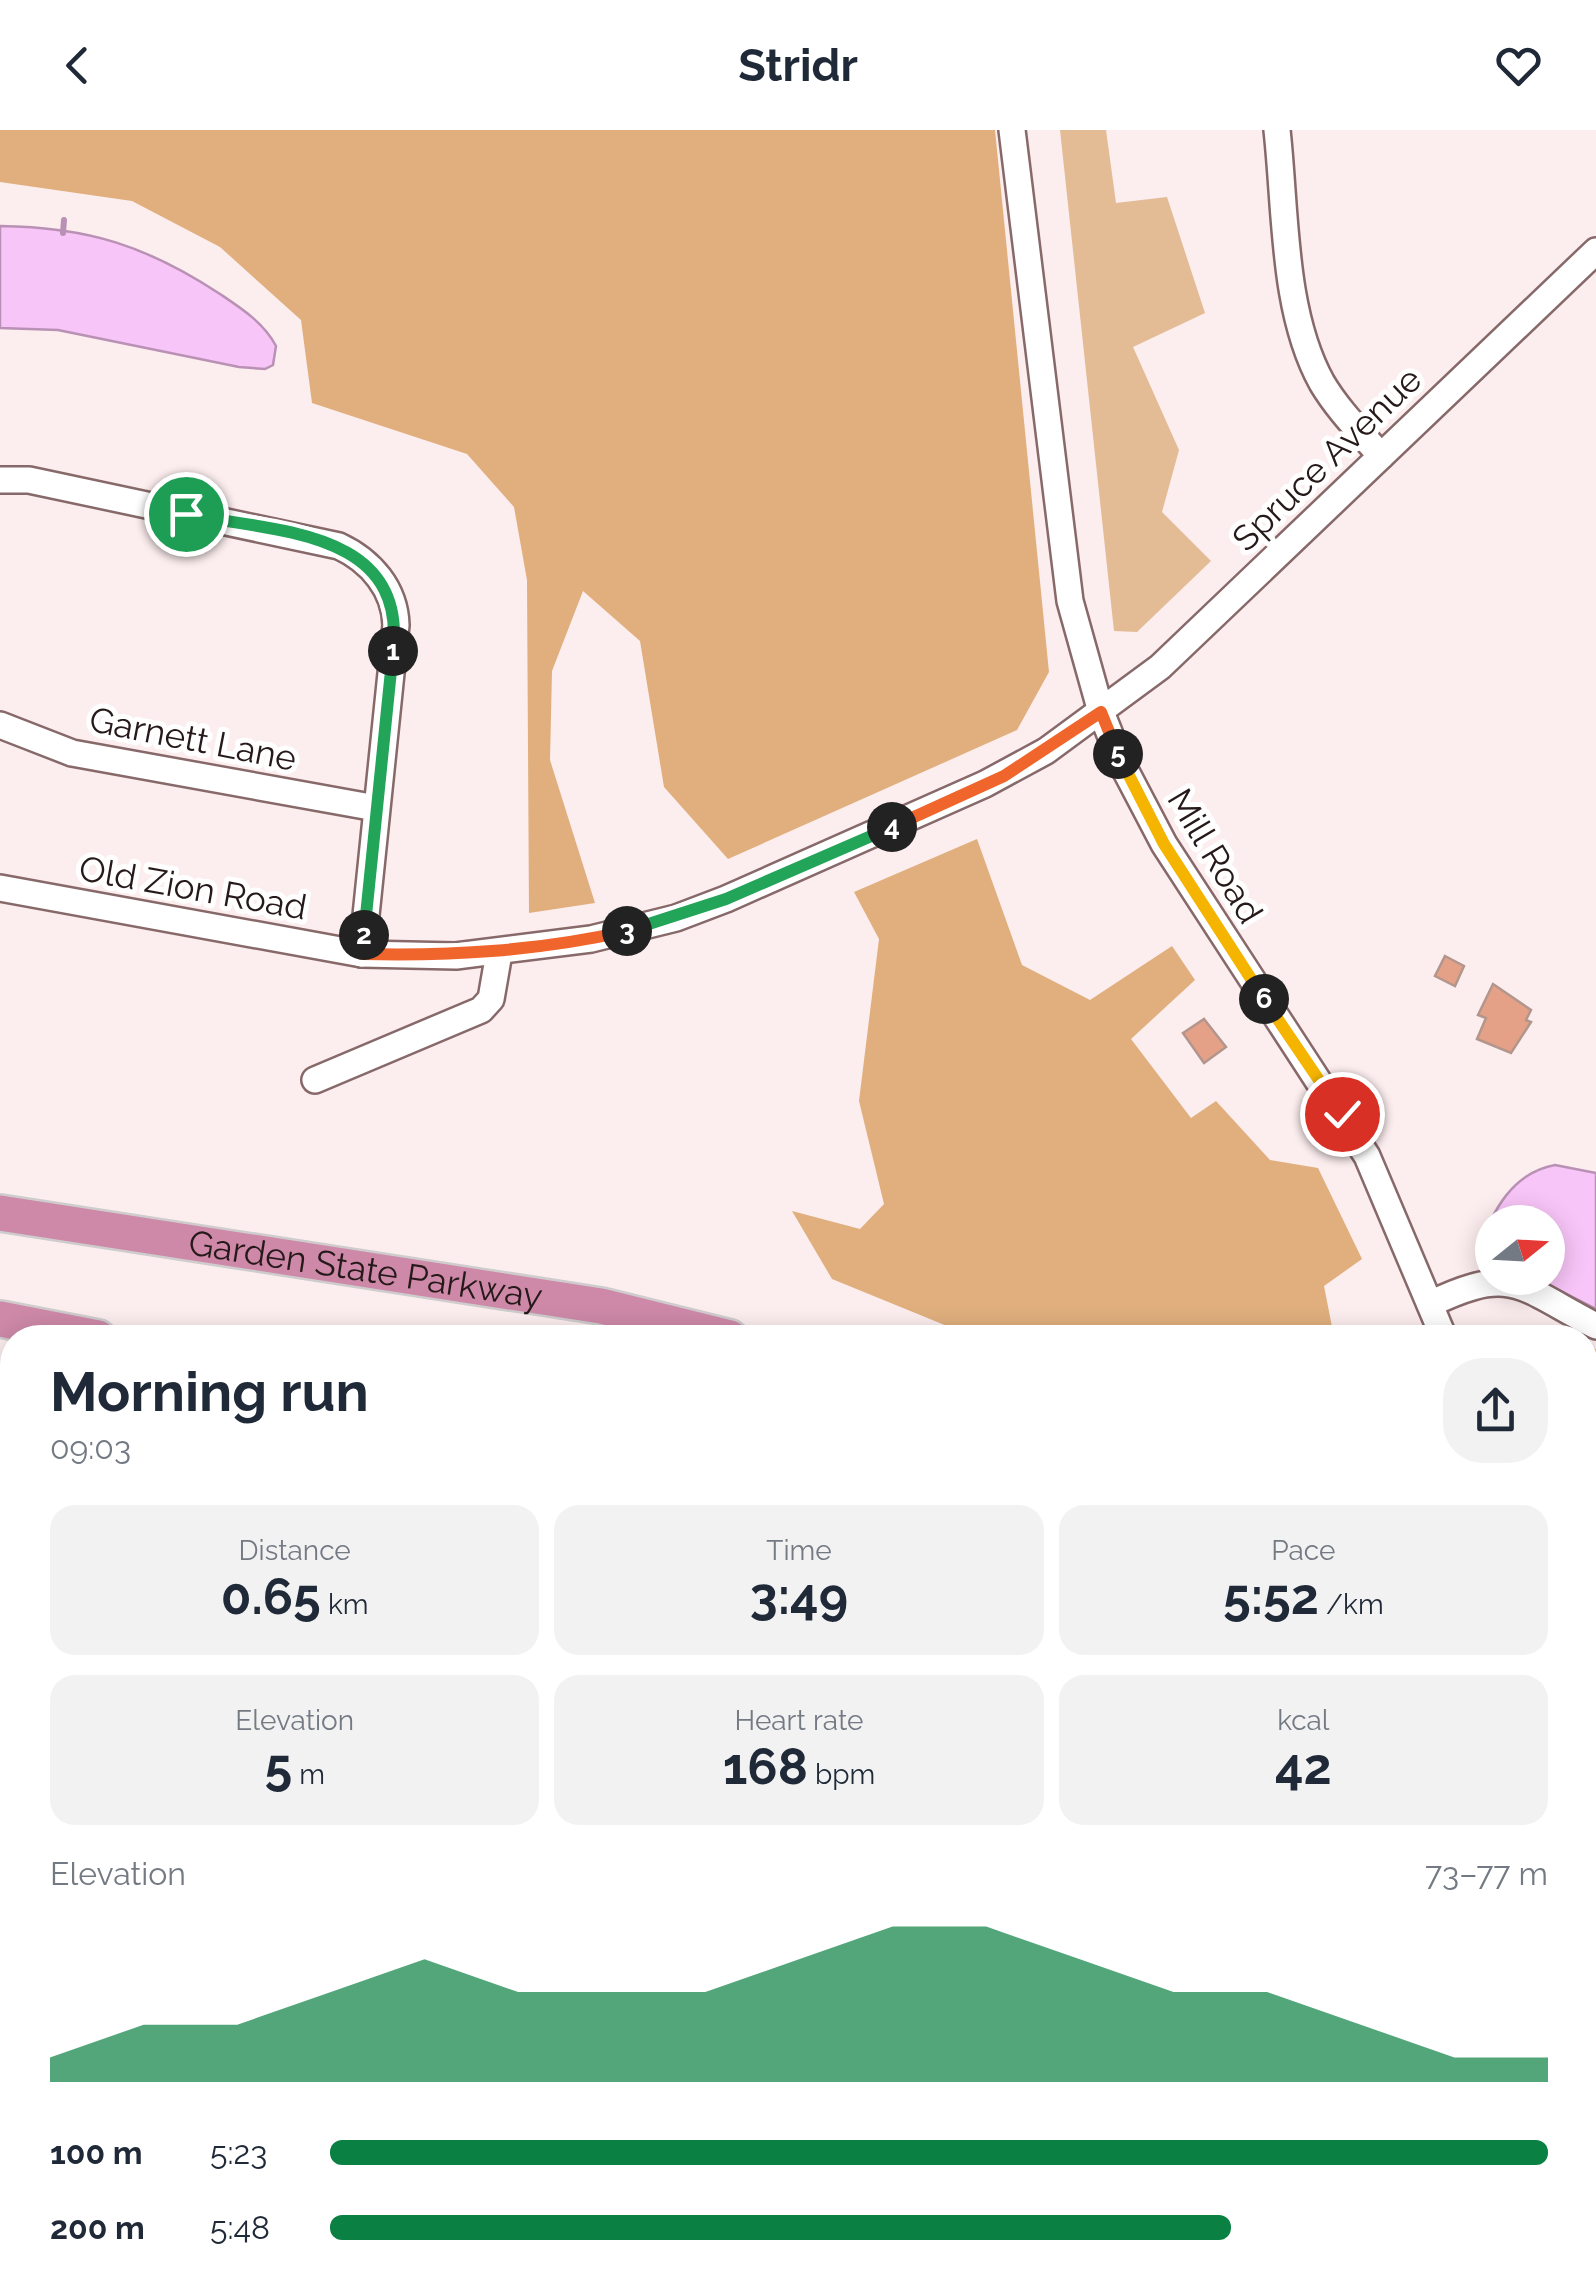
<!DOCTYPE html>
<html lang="en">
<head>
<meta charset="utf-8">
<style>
	:root { --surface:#fff; --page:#f2f2f3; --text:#1f2937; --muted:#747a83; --accent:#0b8043 }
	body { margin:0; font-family:Raleway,sans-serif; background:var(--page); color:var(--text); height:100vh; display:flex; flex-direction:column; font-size:38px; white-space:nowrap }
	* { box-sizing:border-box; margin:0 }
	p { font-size:32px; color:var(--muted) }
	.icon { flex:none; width:55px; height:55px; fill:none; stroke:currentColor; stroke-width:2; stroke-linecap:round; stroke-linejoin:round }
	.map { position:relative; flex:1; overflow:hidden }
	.drawer { position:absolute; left:0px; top:1195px; width:1598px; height:962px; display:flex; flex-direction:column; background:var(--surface); border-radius:40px 40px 0 0; box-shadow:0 5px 25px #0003 }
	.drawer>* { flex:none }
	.needle { width:65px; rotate:72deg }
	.tools { position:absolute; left:1475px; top:1075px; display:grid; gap:20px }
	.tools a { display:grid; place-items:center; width:90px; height:90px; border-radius:50%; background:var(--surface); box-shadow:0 5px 25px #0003; font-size:50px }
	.pin { position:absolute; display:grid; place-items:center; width:85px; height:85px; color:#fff; margin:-42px; border:5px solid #fff; border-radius:50%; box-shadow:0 2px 10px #0007 }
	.km { position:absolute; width:50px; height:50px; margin:-25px; border-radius:50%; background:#222; color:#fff; font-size:28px; line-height:50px; text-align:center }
	.round { display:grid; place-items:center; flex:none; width:105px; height:105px; border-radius:40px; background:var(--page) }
	.overview { display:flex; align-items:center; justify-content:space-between; height:170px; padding:0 50px }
	h1 { font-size:55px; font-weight:700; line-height:75px }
	.metrics { display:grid; grid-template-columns:repeat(3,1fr); gap:15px; height:170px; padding:10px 50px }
	.metrics div { display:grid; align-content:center; border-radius:25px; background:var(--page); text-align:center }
	.metrics b { font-size:50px; font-weight:700 }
	.metrics small { font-size:28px; font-weight:400 }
	.metrics p { font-size:28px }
	.chart { height:280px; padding:20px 50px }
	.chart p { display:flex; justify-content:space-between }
	.chart svg { width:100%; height:180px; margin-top:10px; fill:var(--accent); opacity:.7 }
	ul { padding:0 50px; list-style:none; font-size:32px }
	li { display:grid; grid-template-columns:160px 120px 1fr; align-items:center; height:75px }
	li i { height:25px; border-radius:12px; background:var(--accent) }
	header { display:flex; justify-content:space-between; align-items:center; height:130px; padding:0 50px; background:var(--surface); font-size:45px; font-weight:700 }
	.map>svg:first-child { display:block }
	.green { fill:#e3bc95 }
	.forest { fill:#e0af7d }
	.water { fill:#f8c5f8; stroke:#b991b5; stroke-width:2.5 }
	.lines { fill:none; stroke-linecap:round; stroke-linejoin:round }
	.stream { stroke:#b991b5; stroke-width:6 }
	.building { fill:#e4a188; stroke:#b3968b; stroke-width:2.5 }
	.minor-casing { stroke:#87696a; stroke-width:30 }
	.major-casing { stroke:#cfcccd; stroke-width:35 }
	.highway-casing { stroke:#cfcccd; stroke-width:40 }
	.minor { stroke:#fff; stroke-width:25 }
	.major { stroke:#e2b8cb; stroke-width:30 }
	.highway { stroke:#ce89a8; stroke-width:35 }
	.split-1-casing { stroke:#fff; stroke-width:20 }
	.split-2-casing { stroke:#fff; stroke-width:20 }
	.split-3-casing { stroke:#fff; stroke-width:20 }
	.split-4-casing { stroke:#fff; stroke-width:20 }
	.split-5-casing { stroke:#fff; stroke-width:20 }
	.split-6-casing { stroke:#fff; stroke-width:20 }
	.split-7-casing { stroke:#fff; stroke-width:20 }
	.split-1 { stroke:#22a559; stroke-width:12 }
	.split-2 { stroke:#22a559; stroke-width:12 }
	.split-3 { stroke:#f0652b; stroke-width:12 }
	.split-4 { stroke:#22a559; stroke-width:12 }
	.split-5 { stroke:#f0652b; stroke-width:12 }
	.split-6 { stroke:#f5b400; stroke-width:12 }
	.split-7 { stroke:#f5b400; stroke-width:12 }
	.labels { text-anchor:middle; stroke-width:10; stroke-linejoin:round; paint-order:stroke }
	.street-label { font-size:35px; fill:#26191a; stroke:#fff }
</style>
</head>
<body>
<header><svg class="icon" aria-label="back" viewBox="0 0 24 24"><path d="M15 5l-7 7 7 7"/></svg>Stridr<svg class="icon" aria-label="heart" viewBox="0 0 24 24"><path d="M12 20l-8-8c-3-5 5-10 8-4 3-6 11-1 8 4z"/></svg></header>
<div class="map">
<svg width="1596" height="2157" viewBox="0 0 1596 2157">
	<rect width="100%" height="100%" fill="#fcedee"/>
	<!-- green -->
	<g class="green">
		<path d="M1060,0H1106L1116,73L1167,67L1205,183L1133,217L1179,320L1162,382L1211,431L1137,502L1114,501Z"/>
		<path d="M1585,1214L1596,1219V1363L1585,1360Z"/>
		<path d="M1596,1761V2109L1585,2131V1762Z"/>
		<path d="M422,2145H753L741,2157H403Z"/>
		<path d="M1414,2145H1578L1572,2157H1410Z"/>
	</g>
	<!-- forest -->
	<g class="forest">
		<path d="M0,0H995L1049,542L1017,600L728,729L664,657L640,511L583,461L552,541L550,630L595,773L529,783L527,450L514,377L467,324L312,273L301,190L220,117L132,71L0,52Z"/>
		<path d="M977,709L1022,835L1090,870L1172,816L1195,850L1131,909L1191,988L1216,971L1270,1030L1318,1038L1362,1129L1324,1156L1334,1207H974L832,1149L792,1081L860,1099L884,1074L859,971L879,809L854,762Z"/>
		<path d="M1585,1575L1596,1578V1627L1585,1632Z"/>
		<path d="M12,1885V1975L0,2014V1887Z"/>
		<path d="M0,2042L12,2048V2145H255L260,2157H0Z"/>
		<path d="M753,2145H933L924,2157H741Z"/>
		<path d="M1236,2145H1414L1410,2157H1255Z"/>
	</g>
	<!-- water -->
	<g class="water">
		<path d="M0,96C88,97 147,116 220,164C241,178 264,193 276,216L273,235L265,239L239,237L58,200L0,198Z"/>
		<path d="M1555,1035L1596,1043V1179L1535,1148H1548V1092H1492V1126L1478,1118C1494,1081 1511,1043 1555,1035Z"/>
	</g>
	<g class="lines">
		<!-- stream -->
		<g class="stream">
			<path d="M63,103L64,90"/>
			<path d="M1585,1784L1596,1780"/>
			<path d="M547,2157L554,2145"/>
		</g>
	</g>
	<!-- building -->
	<g class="building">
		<path d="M1445,826L1464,836L1455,856L1435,846Z"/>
		<path d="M1493,854L1531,880L1526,890L1531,892L1511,923L1477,909L1486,888L1478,885Z"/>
		<path d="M1204,889L1226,917L1204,933L1183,903Z"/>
	</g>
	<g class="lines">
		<!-- minor casing -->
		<g class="minor-casing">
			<g id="minor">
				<path d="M1012,0L1070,471L1101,582L1121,632L1164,714L1367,1026L1444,1208"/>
				<path d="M1277,0C1286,80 1282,181 1322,253C1338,280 1361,303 1381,326"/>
				<path d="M0,350H29L339,416C371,431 395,459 396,495L362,824"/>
				<path d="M0,595L72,623L376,678"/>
				<path d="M0,758L362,824L456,826L591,809L676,788L726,769L985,654L1046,621L1160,537L1596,121"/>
				<path d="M315,950L481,880L491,869L499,823"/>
				<path d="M1430,1174C1513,1134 1520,1157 1596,1196"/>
				<path d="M1585,1438L1596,1455"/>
				<path d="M1587,2157L1596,2140"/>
			</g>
		</g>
		<!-- major casing -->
		<g class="major-casing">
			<g id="major">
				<path d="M0,1334L12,1336"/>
				<path d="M1585,1667L1596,1663"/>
				<path d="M1585,1710L1596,1716"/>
			</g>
		</g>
		<!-- highway casing -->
		<g class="highway-casing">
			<g id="highway">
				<path id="s1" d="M0,1083L601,1176L730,1208"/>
				<path d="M0,1189L98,1208"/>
				<path d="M1585,1414L1596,1417"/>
				<path d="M1585,1558L1596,1561"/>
			</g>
		</g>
		<!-- minor -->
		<use href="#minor" class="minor"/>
		<!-- major -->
		<use href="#major" class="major"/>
		<!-- highway -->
		<use href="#highway" class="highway"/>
	</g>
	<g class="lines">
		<!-- split-1 casing -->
		<g class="split-1-casing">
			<path id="split-1" d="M186,384C274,402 407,399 393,521"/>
		</g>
		<!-- split-2 casing -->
		<g class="split-2-casing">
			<path id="split-2" d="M364,805L393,521"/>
		</g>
		<!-- split-3 casing -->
		<g class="split-3-casing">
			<path id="split-3" d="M364,805L362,824C453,826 538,821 627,801"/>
		</g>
		<!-- split-4 casing -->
		<g class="split-4-casing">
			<path id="split-4" d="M627,801L726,769L892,697"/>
		</g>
		<!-- split-5 casing -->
		<g class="split-5-casing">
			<path id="split-5" d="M892,697L1004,646L1101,582L1118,624"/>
		</g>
		<!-- split-6 casing -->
		<g class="split-6-casing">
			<path id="split-6" d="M1118,624L1164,714L1264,869"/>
		</g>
		<!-- split-7 casing -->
		<g class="split-7-casing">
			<path id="split-7" d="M1264,869L1342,984"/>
		</g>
		<!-- split-1 -->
		<use href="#split-1" class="split-1"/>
		<!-- split-2 -->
		<use href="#split-2" class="split-2"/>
		<!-- split-3 -->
		<use href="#split-3" class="split-3"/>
		<!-- split-4 -->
		<use href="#split-4" class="split-4"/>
		<!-- split-5 -->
		<use href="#split-5" class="split-5"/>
		<!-- split-6 -->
		<use href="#split-6" class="split-6"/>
		<!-- split-7 -->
		<use href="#split-7" class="split-7"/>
	</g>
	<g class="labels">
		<!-- street labels -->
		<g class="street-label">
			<text transform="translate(1327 329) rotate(-44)" y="12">Spruce Avenue</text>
			<text transform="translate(193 609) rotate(11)" y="12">Garnett Lane</text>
			<text transform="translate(1215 726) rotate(59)" y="12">Mill Road</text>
			<text transform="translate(193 758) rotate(10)" y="12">Old Zion Road</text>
			<text dy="12" stroke="none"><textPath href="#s1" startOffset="370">Garden State Parkway</textPath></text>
		</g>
	</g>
</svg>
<div class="tools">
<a><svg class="needle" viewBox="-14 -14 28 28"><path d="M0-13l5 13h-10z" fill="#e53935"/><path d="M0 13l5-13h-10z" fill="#747a83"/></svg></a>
</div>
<div class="pin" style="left:186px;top:384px;background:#1e9e55"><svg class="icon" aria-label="arrive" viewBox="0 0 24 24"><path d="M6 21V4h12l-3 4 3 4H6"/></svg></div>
<div class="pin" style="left:1342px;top:984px;background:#d93025"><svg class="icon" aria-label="check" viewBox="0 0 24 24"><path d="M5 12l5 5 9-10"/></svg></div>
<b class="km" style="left:393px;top:521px">1</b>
<b class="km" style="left:364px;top:805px">2</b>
<b class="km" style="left:627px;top:801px">3</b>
<b class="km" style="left:892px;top:697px">4</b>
<b class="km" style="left:1118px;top:624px">5</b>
<b class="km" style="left:1264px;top:869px">6</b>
<section class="drawer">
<div class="overview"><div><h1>Morning run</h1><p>09:03</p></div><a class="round"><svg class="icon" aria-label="share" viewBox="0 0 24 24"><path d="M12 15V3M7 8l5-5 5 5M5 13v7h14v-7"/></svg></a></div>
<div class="metrics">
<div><p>Distance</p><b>0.65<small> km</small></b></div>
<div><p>Time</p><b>3:49</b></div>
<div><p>Pace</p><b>5:52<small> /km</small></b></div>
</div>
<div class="metrics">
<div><p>Elevation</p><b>5<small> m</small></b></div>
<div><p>Heart rate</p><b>168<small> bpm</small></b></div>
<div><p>kcal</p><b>42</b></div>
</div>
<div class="chart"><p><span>Elevation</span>73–77 m</p>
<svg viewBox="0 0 160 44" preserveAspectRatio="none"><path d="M0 44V38L10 30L20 30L30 22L40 14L50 22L60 22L70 22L80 14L90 6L100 6L110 14L120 22L130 22L140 30L150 38L160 38V44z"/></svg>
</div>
<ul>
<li><b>100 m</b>5:23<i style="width:100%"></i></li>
<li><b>200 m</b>5:48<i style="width:74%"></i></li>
</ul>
</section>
</div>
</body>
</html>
